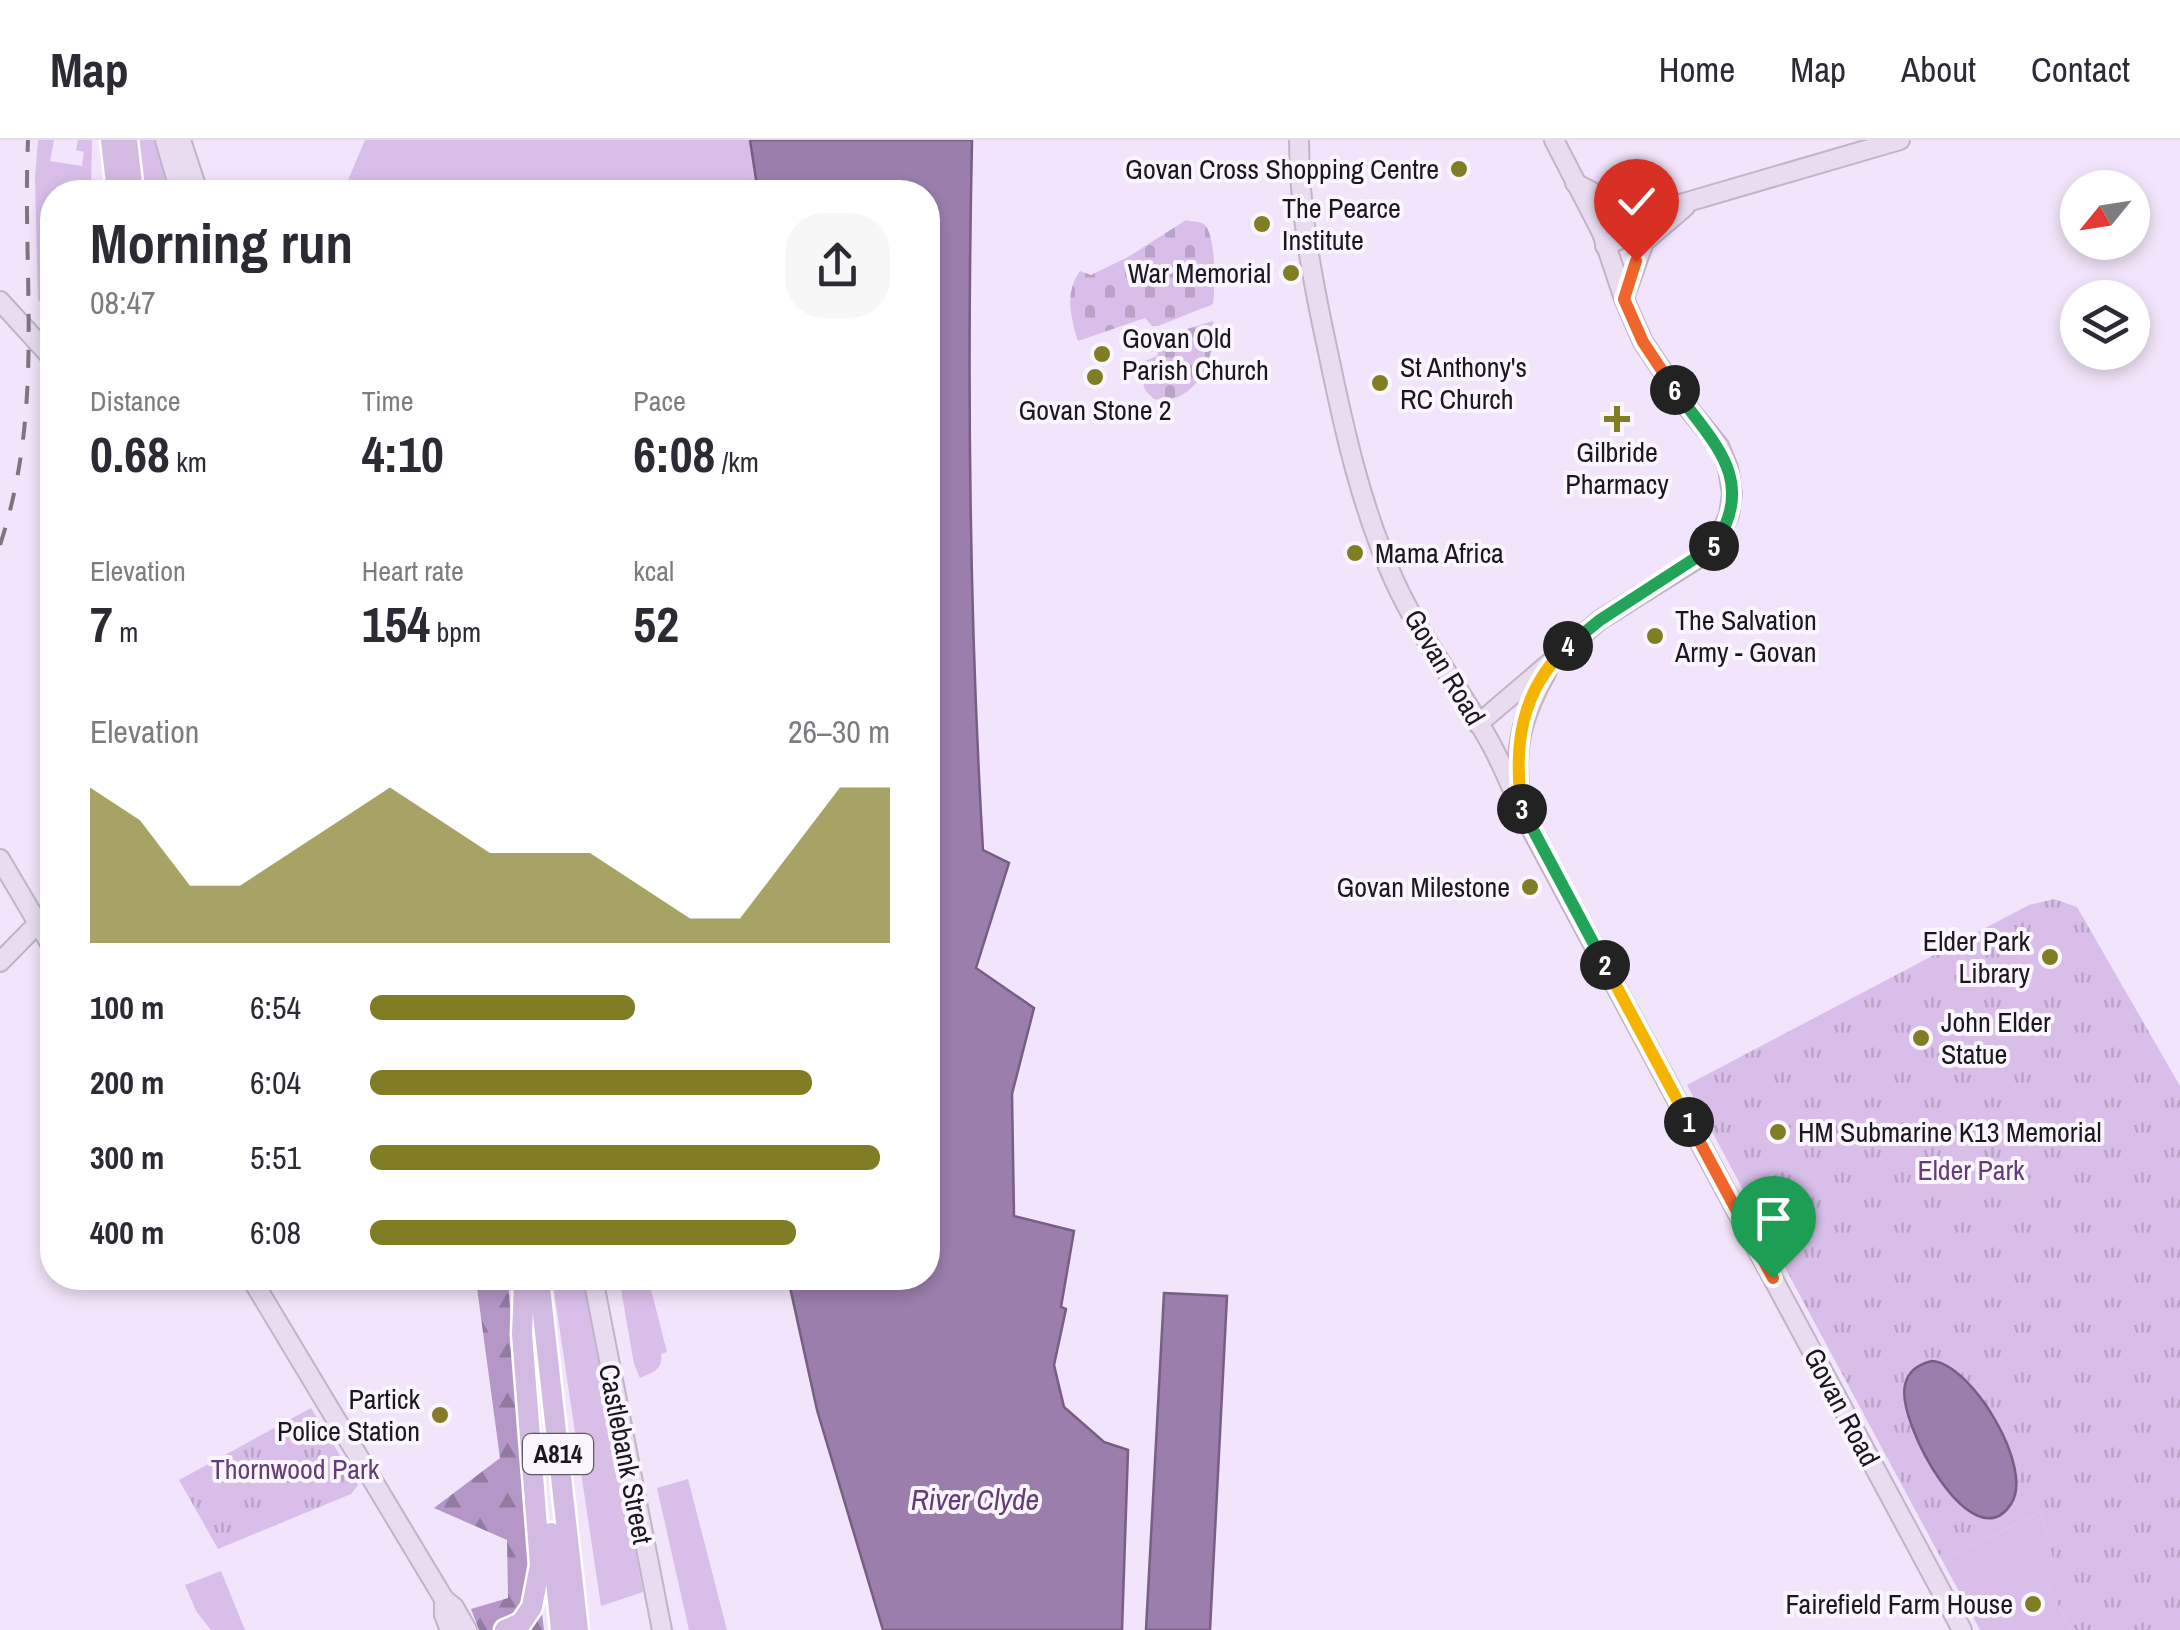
<!DOCTYPE html>
<html lang="en">
<head>
<meta charset="utf-8">
<style>
	:root { --surface:#fff; --page:#f7f7f7; --text:#2b2b33; --muted:#7c7c81; --line:#e1e1e2; --accent:#817d24 }
	body { margin:0; font-family:"Archivo Narrow",sans-serif; background:var(--page); color:var(--text); height:100vh; display:flex; flex-direction:column; font-size:38px; white-space:nowrap }
	* { box-sizing:border-box; margin:0 }
	p { font-size:32px; color:var(--muted) }
	.icon { flex:none; width:55px; height:55px; fill:none; stroke:currentColor; stroke-width:2; stroke-linecap:round; stroke-linejoin:round }
	.map { position:relative; flex:1; overflow:hidden }
	.drawer { position:absolute; left:40px; top:40px; width:900px; height:1110px; display:flex; flex-direction:column; background:var(--surface); border-radius:40px; box-shadow:0 5px 15px #0003 }
	.drawer>* { flex:none }
	.needle { width:65px; rotate:240deg }
	.fabs { position:absolute; left:2060px; top:30px; display:grid; gap:20px }
	.fabs a { display:grid; place-items:center; width:90px; height:90px; border-radius:50%; background:var(--surface); box-shadow:0 5px 15px #0003; font-size:50px }
	.pin { position:absolute; display:grid; place-items:center; width:85px; height:85px; color:#fff; margin:-102px -42px; border-radius:50% 50% 50% 0; rotate:-45deg; box-shadow:0 0 10px #0007 }
	.pin .icon { rotate:45deg }
	.km { position:absolute; width:50px; height:50px; margin:-25px; border-radius:50%; background:#222; color:#fff; font-size:28px; line-height:50px; text-align:center }
	.round { display:grid; place-items:center; flex:none; width:105px; height:105px; border-radius:40px; background:var(--page) }
	.overview { display:flex; align-items:center; justify-content:space-between; height:170px; padding:0 50px }
	h1 { font-size:55px; font-weight:700; line-height:75px }
	.metrics { display:grid; grid-template-columns:repeat(3,1fr); gap:15px; height:170px; padding:10px 50px }
	.metrics div { display:grid; align-content:center }
	.metrics b { font-size:50px; font-weight:700 }
	.metrics small { font-size:28px; font-weight:400 }
	.metrics p { font-size:28px }
	.chart { height:280px; padding:20px 50px }
	.chart p { display:flex; justify-content:space-between }
	.chart svg { width:100%; height:180px; margin-top:10px; fill:var(--accent); opacity:.7 }
	ul { padding:0 50px; list-style:none; font-size:32px }
	li { display:grid; grid-template-columns:160px 120px 1fr; align-items:center; height:75px }
	li i { height:25px; border-radius:12px; background:var(--accent) }
	header { display:flex; align-items:center; gap:60px; box-sizing:border-box; height:140px; padding:0 50px; background:var(--surface); border-bottom:2px solid var(--line) }
	header strong { font-size:48px }
	nav { display:flex; gap:55px; margin-inline-start:auto; font-size:35px }
	.map>svg:first-child { display:block }
	.green { fill:#d8bee9 }
	.forest { fill:url(#forest-firs) }
	.cemetery { fill:url(#cemetery-stones) }
	.park { fill:url(#park-tufts) }
	.water { fill:#9c7ead; stroke:#765f82; stroke-width:2.5 }
	.lines { fill:none; stroke-linecap:round; stroke-linejoin:round }
	.secondary-casing { stroke:#c1b4c9; stroke-width:22 }
	.primary-casing { stroke:#fff; stroke-width:25 }
	.secondary { stroke:#e9dcf1; stroke-width:18 }
	.primary { stroke:#d3bae2; stroke-width:20 }
	.rail { stroke:#7e7583; stroke-width:4; stroke-dasharray:18 18; stroke-linecap:butt }
	.split-1-casing { stroke:#fff; stroke-width:20 }
	.split-2-casing { stroke:#fff; stroke-width:20 }
	.split-3-casing { stroke:#fff; stroke-width:20 }
	.split-4-casing { stroke:#fff; stroke-width:20 }
	.split-5-casing { stroke:#fff; stroke-width:20 }
	.split-6-casing { stroke:#fff; stroke-width:20 }
	.split-7-casing { stroke:#fff; stroke-width:20 }
	.split-1 { stroke:#f0652b; stroke-width:12 }
	.split-2 { stroke:#f5b400; stroke-width:12 }
	.split-3 { stroke:#22a559; stroke-width:12 }
	.split-4 { stroke:#f5b400; stroke-width:12 }
	.split-5 { stroke:#22a559; stroke-width:12 }
	.split-6 { stroke:#22a559; stroke-width:12 }
	.split-7 { stroke:#f0652b; stroke-width:12 }
	.poi-dot { fill:#817d24; stroke:#faf5fe; stroke-width:4 }
	.labels { text-anchor:middle; stroke-width:8; stroke-linejoin:round; paint-order:stroke }
	.shield { fill:#faf5fe; stroke:#5f5a62; stroke-width:2.5 }
	.shield-label { font-size:25px; font-weight:bold; fill:#1c171f }
	.poi-label { font-size:28px; fill:#1c171f; stroke:#faf5fe; text-anchor:start }
	.street-label { font-size:28px; fill:#1c171f; stroke:#faf5fe }
	.park-label { font-size:28px; fill:#633c79; stroke:#faf5fe }
	.water-label { font-size:30px; font-style:italic; fill:#623b78; stroke:#faf5fe }
</style>
</head>
<body>
<header>
<strong>Map</strong>
<nav><a>Home</a><a>Map</a><a>About</a><a>Contact</a></nav>
</header>
<div class="map">
<svg width="2180" height="1490" viewBox="0 0 2180 1490">
	<defs>
		<pattern id="forest-firs" width="22" height="20" patternUnits="userSpaceOnUse" patternTransform="scale(2.5)"><rect width="22" height="20" fill="#b497c7"/><path d="M5 1l3.5 6h-7zM16 11l3.5 6h-7z" fill="#927aa1"/></pattern>
		<pattern id="cemetery-stones" width="16" height="16" patternUnits="userSpaceOnUse" patternTransform="scale(2.5)"><rect width="16" height="16" fill="#d8bee9"/><path d="M2 7V4a2 2 0 0 1 4 0v3zM10 15v-3a2 2 0 0 1 4 0v3z" fill="#b9a3c7"/></pattern>
		<pattern id="park-tufts" width="24" height="20" patternUnits="userSpaceOnUse" patternTransform="scale(2.5)"><rect width="24" height="20" fill="#d8bee9"/><path d="M3 7l-1-3M5 7V3M7 7l1-3M15 17l-1-3M17 17v-4M19 17l1-3" fill="none" stroke="#b9a3c7"/></pattern>
	</defs>
	<rect width="100%" height="100%" fill="#f2e4fa"/>
	<!-- green -->
	<g class="green">
		<path d="M38,0H54L50,21L82,26L84,12L76,10L78,0H92L91,52H52V182L40,178L41,162L38,160L35,38Z"/>
		<path d="M133,0H158L173,52H140Z"/>
		<path d="M365,0H750L758,52H343Z"/>
		<path d="M552,1138H575L580,1150L587,1147L643,1452L601,1466Z"/>
		<path d="M619,1138H648L667,1212L661,1214C663,1230 653,1232 640,1238L634,1224Z"/>
		<path d="M688,1339L727,1490H689L657,1348Z"/>
		<path d="M2041,1372L2053,1419L2038,1427L2071,1490H1980L1942,1420Z"/>
		<path d="M221,1431L245,1490H211L196,1471L185,1445Z"/>
	</g>
	<!-- forest -->
	<path class="forest" d="M470,1138H508L516,1252L544,1490H479L471,1469L508,1458L507,1400L434,1368L500,1318L477,1148Z"/>
	<!-- cemetery -->
	<g class="cemetery">
		<path d="M1186,80C1191,82 1197,81 1202,83C1217,89 1215,150 1213,164L1158,186H1152L1145,178L1078,201C1071,178 1064,153 1080,131L1091,135L1128,117Z"/>
		<path d="M1213,181C1217,216 1197,267 1154,259L1145,250L1138,224L1157,216L1161,197Z"/>
	</g>
	<!-- park -->
	<g class="park">
		<path d="M2054,759L2077,767L2180,946V1490H2071L2038,1427L2053,1419L2041,1372L1942,1420L1687,945L2029,765Z"/>
		<path d="M311,1268L358,1345L351,1354L218,1409L179,1340Z"/>
	</g>
	<!-- water -->
	<g class="water">
		<path d="M750,0H972C967,237 969,473 983,710L1009,723L976,828L1034,868L1012,954L1014,1076L1074,1091L1061,1167L1066,1169L1054,1225L1064,1267L1104,1302L1128,1310L1122,1490H883L817,1270L788,1138H928V52H758Z"/>
		<path d="M1164,1153L1227,1156L1210,1490H1146Z"/>
		<path d="M1932,1221C1972,1224 2035,1329 2011,1364C1973,1423 1896,1282 1905,1245C1908,1231 1919,1224 1932,1221Z"/>
	</g>
	<g class="lines">
		<!-- secondary casing -->
		<g class="secondary-casing">
			<g id="secondary">
				<path d="M165,0L180,52"/>
				<path d="M181,0L198,52"/>
				<path d="M1299,0C1299,71 1313,143 1328,212C1344,289 1361,367 1394,440C1420,498 1461,549 1491,604C1503,626 1513,651 1523,674L1962,1490"/>
				<path d="M1575,43L1614,63L1659,65"/>
				<path d="M1602,93L1653,72L1900,0"/>
				<path d="M1605,106L1655,84"/>
				<path d="M1624,158L1644,102L1685,67"/>
				<path d="M0,161L52,218"/>
				<path d="M1478,584L1600,480L1702,416L1715,406L1729,375L1732,354L1728,328L1719,306L1684,263L1643,202L1624,159L1602,93L1554,0"/>
				<path d="M1520,653C1513,606 1524,572 1547,531"/>
				<path d="M0,719L52,807"/>
				<path d="M0,822L52,769"/>
				<path d="M251,1138L444,1459L454,1467L467,1490"/>
				<path d="M593,1138L662,1490"/>
				<path d="M444,1459V1475L450,1490"/>
			</g>
		</g>
		<!-- primary casing -->
		<g class="primary-casing">
			<g id="primary">
				<path d="M111,0L117,52"/>
				<path d="M127,0L133,52"/>
				<path d="M539,1138L578,1490"/>
				<path d="M551,1393L561,1490"/>
				<path d="M505,1490L521,1483L532,1467L540,1425L522,1194L524,1145"/>
			</g>
		</g>
		<!-- secondary -->
		<use href="#secondary" class="secondary"/>
		<!-- primary -->
		<use href="#primary" class="primary"/>
		<!-- rail -->
		<path class="rail" d="M0,405C45,268 22,139 28,0"/>
	</g>
	<g class="lines">
		<!-- split-1 casing -->
		<g class="split-1-casing">
			<path id="split-1" d="M1689,982L1773,1138"/>
		</g>
		<!-- split-2 casing -->
		<g class="split-2-casing">
			<path id="split-2" d="M1605,825L1689,982"/>
		</g>
		<!-- split-3 casing -->
		<g class="split-3-casing">
			<path id="split-3" d="M1522,669L1605,825"/>
		</g>
		<!-- split-4 casing -->
		<g class="split-4-casing">
			<path id="split-4" d="M1522,669C1513,607 1520,551 1568,506"/>
		</g>
		<!-- split-5 casing -->
		<g class="split-5-casing">
			<path id="split-5" d="M1568,506L1600,480L1714,406"/>
		</g>
		<!-- split-6 casing -->
		<g class="split-6-casing">
			<path id="split-6" d="M1675,250C1711,301 1759,339 1714,406"/>
		</g>
		<!-- split-7 casing -->
		<g class="split-7-casing">
			<path id="split-7" d="M1636,121L1624,159L1643,202L1675,250"/>
		</g>
		<!-- split-1 -->
		<use href="#split-1" class="split-1"/>
		<!-- split-2 -->
		<use href="#split-2" class="split-2"/>
		<!-- split-3 -->
		<use href="#split-3" class="split-3"/>
		<!-- split-4 -->
		<use href="#split-4" class="split-4"/>
		<!-- split-5 -->
		<use href="#split-5" class="split-5"/>
		<!-- split-6 -->
		<use href="#split-6" class="split-6"/>
		<!-- split-7 -->
		<use href="#split-7" class="split-7"/>
	</g>
	<!-- markers -->
	<g class="poi-dot">
		<circle cx="1459" cy="29" r="10"/>
		<circle cx="1262" cy="84" r="10"/>
		<circle cx="1291" cy="133" r="10"/>
		<circle cx="1102" cy="214" r="10"/>
		<circle cx="1095" cy="237" r="10"/>
		<circle cx="1380" cy="243" r="10"/>
		<path d="M1612 264h10v10h10v10h-10v10h-10v-10h-10v-10h10z"/>
		<circle cx="1355" cy="413" r="10"/>
		<circle cx="1655" cy="496" r="10"/>
		<circle cx="1530" cy="747" r="10"/>
		<circle cx="2050" cy="817" r="10"/>
		<circle cx="1921" cy="898" r="10"/>
		<circle cx="1778" cy="992" r="10"/>
		<circle cx="440" cy="1275" r="10"/>
		<circle cx="2033" cy="1464" r="10"/>
	</g>
	<g class="labels">
		<!-- shield labels -->
		<rect class="shield" x="523" y="1294" width="70" height="40" rx="8"/>
		<g class="shield-label">
			<text x="558" y="1323">A814</text>
		</g>
		<!-- poi labels -->
		<g class="poi-label">
			<text x="1439" y="39" text-anchor="end">Govan Cross Shopping Centre</text>
			<text x="1282" y="78">The Pearce<tspan x="1282" dy="32">Institute</tspan></text>
			<text x="1271" y="143" text-anchor="end">War Memorial</text>
			<text x="1122" y="208">Govan Old<tspan x="1122" dy="32">Parish Church</tspan></text>
			<text x="1400" y="237">St Anthony's<tspan x="1400" dy="32">RC Church</tspan></text>
			<text x="1095" y="280" text-anchor="middle">Govan Stone 2</text>
			<text x="1617" y="322" text-anchor="middle">Gilbride<tspan x="1617" dy="32">Pharmacy</tspan></text>
			<text x="1375" y="423">Mama Africa</text>
			<text x="1675" y="490">The Salvation<tspan x="1675" dy="32">Army - Govan</tspan></text>
			<text x="1510" y="757" text-anchor="end">Govan Milestone</text>
			<text x="2030" y="811" text-anchor="end">Elder Park<tspan x="2030" dy="32">Library</tspan></text>
			<text x="1941" y="892">John Elder<tspan x="1941" dy="32">Statue</tspan></text>
			<text x="1798" y="1002">HM Submarine K13 Memorial</text>
			<text x="420" y="1269" text-anchor="end">Partick<tspan x="420" dy="32">Police Station</tspan></text>
			<text x="2013" y="1474" text-anchor="end">Fairefield Farm House</text>
		</g>
		<!-- street labels -->
		<g class="street-label">
			<text transform="translate(1445 527) rotate(59)" y="10">Govan Road</text>
			<text transform="translate(1842 1267) rotate(62)" y="10">Govan Road</text>
			<text transform="translate(626 1314) rotate(79)" y="10">Castlebank Street</text>
		</g>
		<!-- park labels -->
		<g class="park-label">
			<text x="1971" y="1040">Elder Park</text>
			<text x="295" y="1339">Thornwood Park</text>
		</g>
		<!-- water labels -->
		<g class="water-label">
			<text x="975" y="1370">River Clyde</text>
		</g>
	</g>
</svg>
<div class="fabs">
<a><svg class="needle" viewBox="-14 -14 28 28"><path d="M0-13l5 13h-10z" fill="#e53935"/><path d="M0 13l5-13h-10z" fill="#7c7c81"/></svg></a>
<a><svg class="icon" aria-label="layers" viewBox="0 0 24 24"><path d="M12 4l9 5-9 5-9-5zM3 14l9 5 9-5"/></svg></a>
</div>
<div class="pin" style="left:1773px;top:1138px;background:#1e9e55"><svg class="icon" aria-label="arrive" viewBox="0 0 24 24"><path d="M6 21V4h12l-3 4 3 4H6"/></svg></div>
<div class="pin" style="left:1636px;top:121px;background:#d93025"><svg class="icon" aria-label="check" viewBox="0 0 24 24"><path d="M5 12l5 5 9-10"/></svg></div>
<b class="km" style="left:1689px;top:982px">1</b>
<b class="km" style="left:1605px;top:825px">2</b>
<b class="km" style="left:1522px;top:669px">3</b>
<b class="km" style="left:1568px;top:506px">4</b>
<b class="km" style="left:1714px;top:406px">5</b>
<b class="km" style="left:1675px;top:250px">6</b>
<section class="drawer">
<div class="overview"><div><h1>Morning run</h1><p>08:47</p></div><a class="round"><svg class="icon" aria-label="share" viewBox="0 0 24 24"><path d="M12 15V3M7 8l5-5 5 5M5 13v7h14v-7"/></svg></a></div>
<div class="metrics">
<div><p>Distance</p><b>0.68<small> km</small></b></div>
<div><p>Time</p><b>4:10</b></div>
<div><p>Pace</p><b>6:08<small> /km</small></b></div>
</div>
<div class="metrics">
<div><p>Elevation</p><b>7<small> m</small></b></div>
<div><p>Heart rate</p><b>154<small> bpm</small></b></div>
<div><p>kcal</p><b>52</b></div>
</div>
<div class="chart"><p><span>Elevation</span>26–30 m</p>
<svg viewBox="0 0 160 44" preserveAspectRatio="none"><path d="M0 44V6L10 14L20 30L30 30L40 22L50 14L60 6L70 14L80 22L90 22L100 22L110 30L120 38L130 38L140 22L150 6L160 6V44z"/></svg>
</div>
<ul>
<li><b>100 m</b>6:54<i style="width:51%"></i></li>
<li><b>200 m</b>6:04<i style="width:85%"></i></li>
<li><b>300 m</b>5:51<i style="width:98%"></i></li>
<li><b>400 m</b>6:08<i style="width:82%"></i></li>
</ul>
</section>
</div>
</body>
</html>
